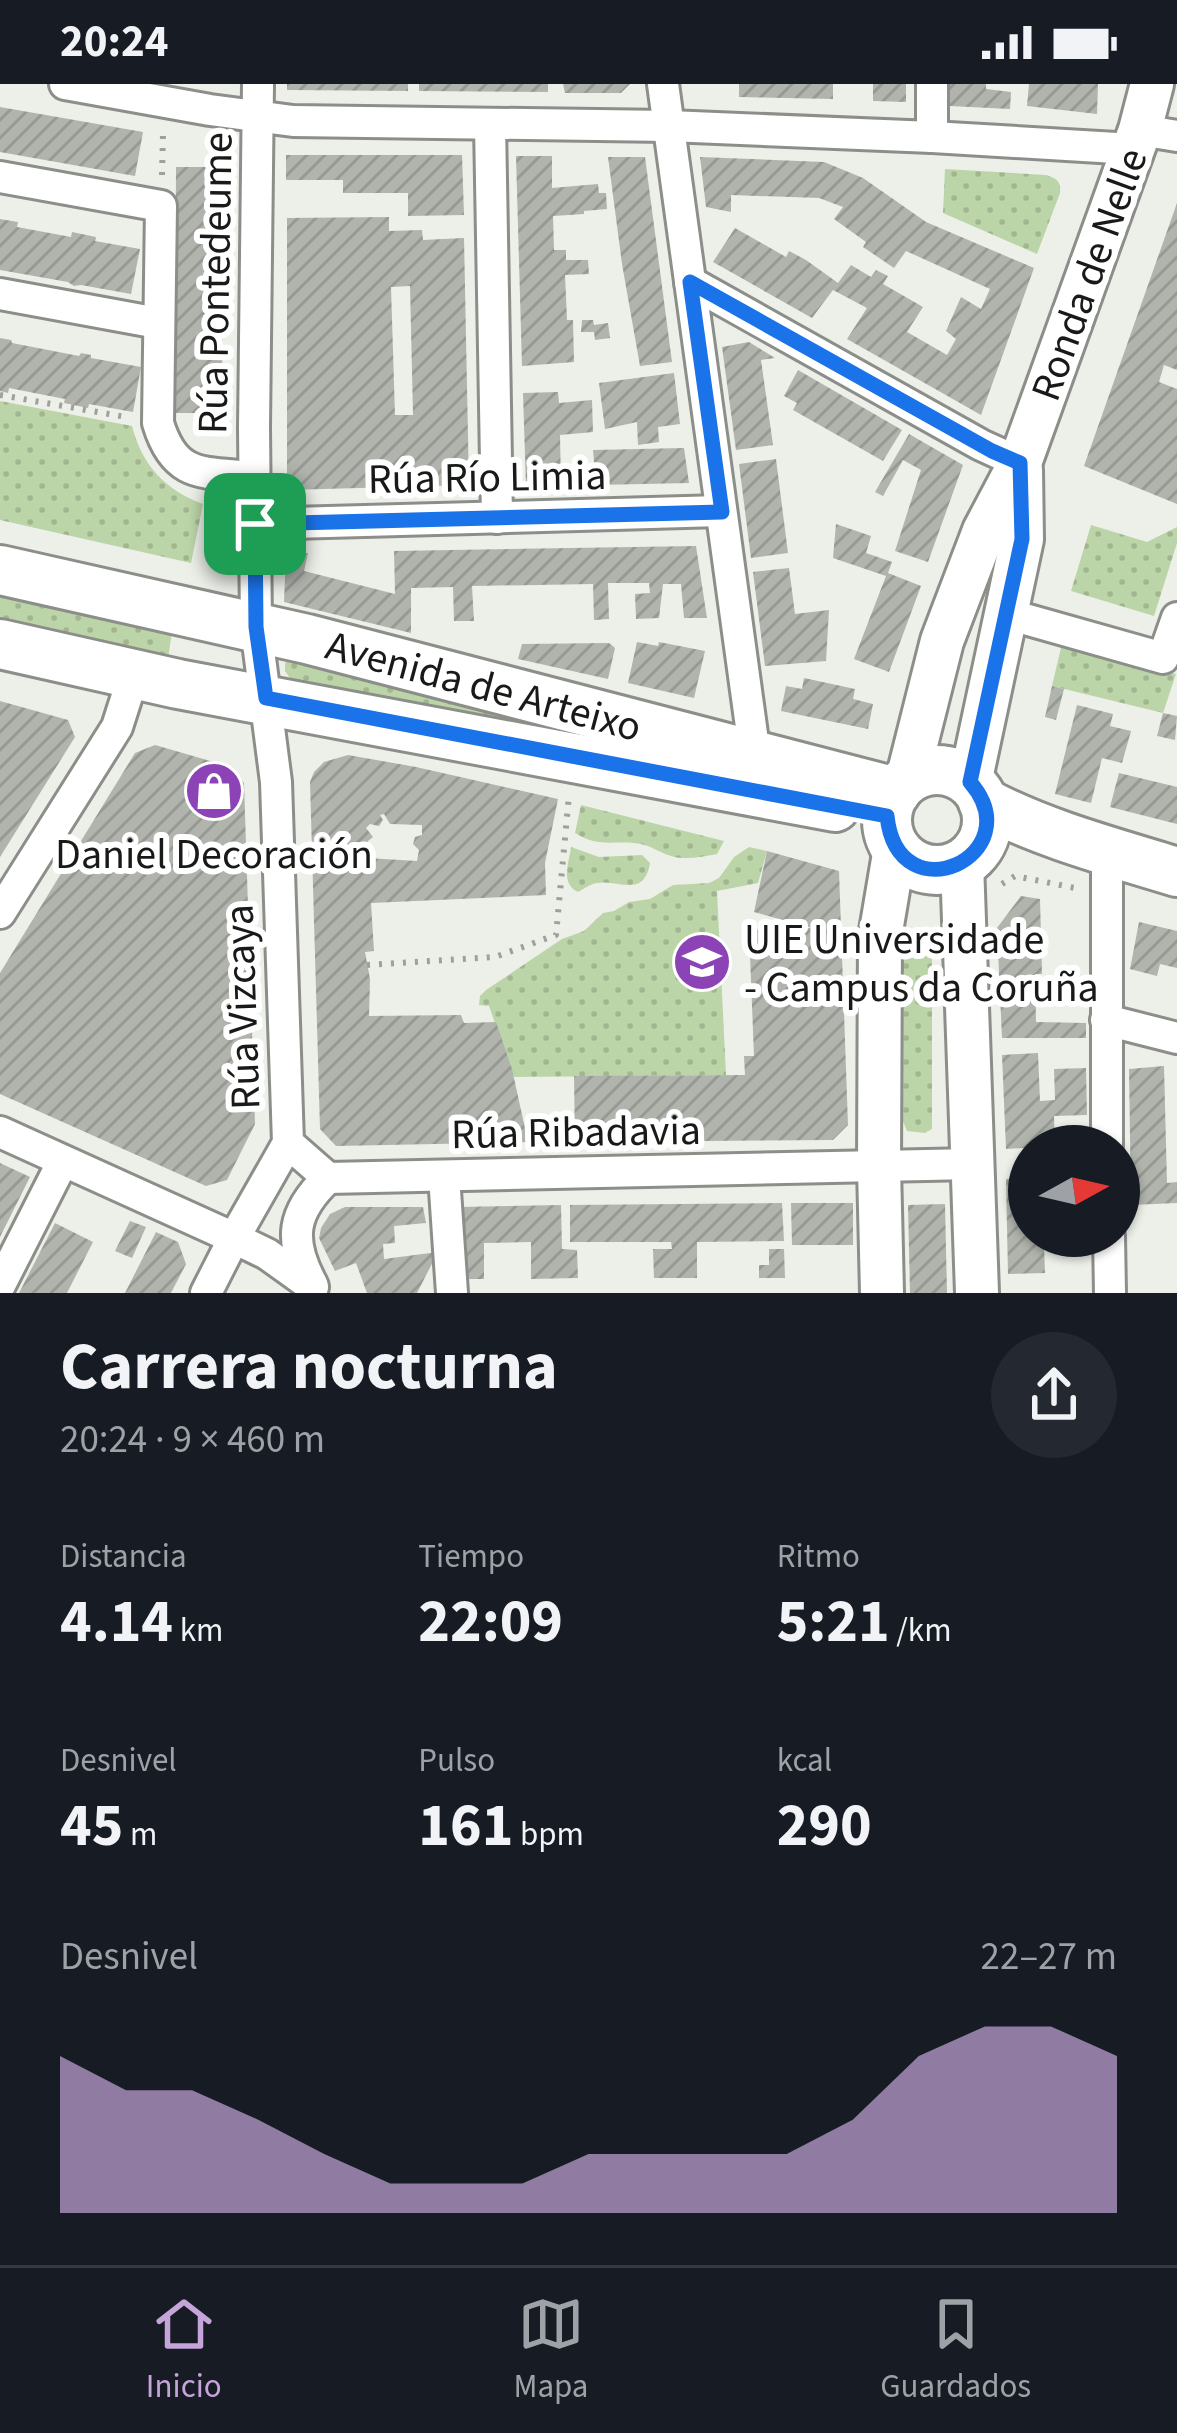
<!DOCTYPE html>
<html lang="es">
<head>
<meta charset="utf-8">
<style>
	:root { --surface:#171b24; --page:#242831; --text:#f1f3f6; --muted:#9ea1a6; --line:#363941; --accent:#c4a4d9 }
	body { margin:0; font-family:"Source Sans 3",sans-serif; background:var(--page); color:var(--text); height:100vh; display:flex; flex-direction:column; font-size:45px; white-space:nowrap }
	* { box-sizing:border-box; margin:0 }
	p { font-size:39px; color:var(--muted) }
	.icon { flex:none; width:66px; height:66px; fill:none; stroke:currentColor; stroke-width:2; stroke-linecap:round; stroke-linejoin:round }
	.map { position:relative; height:1209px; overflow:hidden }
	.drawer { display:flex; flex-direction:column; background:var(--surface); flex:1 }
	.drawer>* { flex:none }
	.needle { width:78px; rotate:82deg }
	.controls { position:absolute; left:1008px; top:1041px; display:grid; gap:24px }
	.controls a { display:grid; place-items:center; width:132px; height:132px; border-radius:50%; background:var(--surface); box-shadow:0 3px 9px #0004; font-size:60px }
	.pin { position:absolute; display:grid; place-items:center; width:102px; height:102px; color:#fff; margin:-51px; border-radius:24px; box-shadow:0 6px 18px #0006 }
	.round { display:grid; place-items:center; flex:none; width:126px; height:126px; border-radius:63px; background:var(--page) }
	.head { display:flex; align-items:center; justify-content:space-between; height:204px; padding:0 60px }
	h1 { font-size:66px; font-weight:700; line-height:90px }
	.stats { display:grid; grid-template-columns:repeat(3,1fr); gap:18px; height:204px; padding:12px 60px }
	.stats div { display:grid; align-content:center }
	.stats b { font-size:60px; font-weight:700 }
	.stats small { font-size:33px; font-weight:400 }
	.stats p { font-size:33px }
	.chart { height:336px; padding:24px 60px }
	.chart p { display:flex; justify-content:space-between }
	.chart svg { width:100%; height:216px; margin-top:12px; fill:var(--accent); opacity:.7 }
	.status { display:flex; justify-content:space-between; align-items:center; height:84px; padding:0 60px; background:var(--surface); direction:ltr }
	.status svg { height:33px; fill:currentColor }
	.dock { display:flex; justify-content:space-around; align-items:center; height:168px; border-top:3px solid var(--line); background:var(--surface); font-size:33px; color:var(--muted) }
	.dock a { display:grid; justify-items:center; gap:6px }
	.dock .current { color:var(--accent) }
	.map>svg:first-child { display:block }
	.grass { fill:url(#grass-dots) }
	.building { fill:url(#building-hatch); fill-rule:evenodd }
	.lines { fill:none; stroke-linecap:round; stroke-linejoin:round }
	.street-casing { stroke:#8c8f89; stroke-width:36 }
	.secondary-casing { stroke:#8c8f89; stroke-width:48 }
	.primary-casing { stroke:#8c8f89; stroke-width:54 }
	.path { stroke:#9da19b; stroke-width:6; stroke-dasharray:3 9; stroke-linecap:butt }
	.street { stroke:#fff; stroke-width:30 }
	.secondary { stroke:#fff; stroke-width:42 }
	.primary { stroke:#fff; stroke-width:48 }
	.route-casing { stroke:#fff; stroke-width:24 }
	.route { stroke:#1a73e8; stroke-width:15 }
	.labels { text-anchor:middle; stroke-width:12; stroke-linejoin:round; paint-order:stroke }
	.street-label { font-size:42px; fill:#181a17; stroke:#fff }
	.poi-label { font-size:42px; fill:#181a17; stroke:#fff }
</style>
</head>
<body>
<div class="status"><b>20:24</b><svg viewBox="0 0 49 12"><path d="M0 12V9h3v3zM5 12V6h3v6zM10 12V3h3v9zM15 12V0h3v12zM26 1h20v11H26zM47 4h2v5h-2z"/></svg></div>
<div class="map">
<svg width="1177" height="1209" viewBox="0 0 1177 1209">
	<defs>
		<pattern id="grass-dots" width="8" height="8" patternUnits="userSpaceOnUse" patternTransform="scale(3)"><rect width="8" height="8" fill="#bcd5a8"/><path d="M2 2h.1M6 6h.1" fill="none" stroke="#a1b690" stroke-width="1.8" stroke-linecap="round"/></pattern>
		<pattern id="building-hatch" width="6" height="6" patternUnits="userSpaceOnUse" patternTransform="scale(3)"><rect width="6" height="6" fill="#b0b4ad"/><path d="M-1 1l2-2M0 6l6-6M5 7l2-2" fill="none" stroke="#979a94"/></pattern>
	</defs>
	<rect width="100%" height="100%" fill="#ecf0e9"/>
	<!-- grass -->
	<g class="grass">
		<path d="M945,85L1046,91C1057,95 1061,97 1060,109L1037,170L943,129Z"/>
		<path d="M0,317L132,342C142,381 165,406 203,420L191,479L0,436Z"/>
		<path d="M1091,441L1147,458L1177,443V459L1154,532L1071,507Z"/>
		<path d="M0,504L173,541L168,575L0,538Z"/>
		<path d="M1062,559L1176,590L1163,629L1052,602Z"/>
		<path d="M291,576L782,689L292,597L285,587V579Z"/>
		<path d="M581,721L724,757L717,770C700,773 684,777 668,771C659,768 651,762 641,760C615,755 600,765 575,749Z"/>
		<path d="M571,763L599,773L642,771L650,779C644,815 619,795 597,799C590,800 584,805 578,808C560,799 569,779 571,763Z"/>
		<path d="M749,763L767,767L758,799L717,807L726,991L514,993L489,922L479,921L480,912L486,906L562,855L584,847L603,829L614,827L629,818L650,815L673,801L709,799L719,794L734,773Z"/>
		<path d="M899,862H932V1045L925,1049L907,1047L901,1032Z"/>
	</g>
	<!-- building -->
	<g class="building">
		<path d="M287,0H408V7L287,6Z"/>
		<path d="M419,0H548V8L419,7Z"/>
		<path d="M563,0H630L621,9H565Z"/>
		<path d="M739,0H833V15L739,13Z"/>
		<path d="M873,0H906V18L873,17Z"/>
		<path d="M950,0H986V5L1011,8L1010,25L950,22Z"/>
		<path d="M1029,0H1098L1097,30L1027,22Z"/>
		<path d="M0,23L143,48L135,92L0,68Z"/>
		<path d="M286,71H462L464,131L408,132V109H343V96H286Z"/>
		<path d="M516,72H552V104L598,100L599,109H606L607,125L584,127V130L553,132L554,166H566V176H588L589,190L565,191L567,236H573L574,278L522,282Z"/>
		<path d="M608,73H645L672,278L640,282L622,180Z"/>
		<path d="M700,73L824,78L863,94L926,138L1034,184L981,331L847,255L867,224L833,206L812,234L713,178L735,144L786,173L789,167L806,176L838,199L851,181L871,193L876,186L888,192L883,200L923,223L907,248L947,271L956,255L946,247L961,213L981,225L990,205L906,167L894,184L863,163L866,158L834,135L843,123L819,114L731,111V128L706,123Z"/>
		<path d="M176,83H223L222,329H175Z"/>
		<path d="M1177,119V286L1164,281L1159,298L1177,305V420L1084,382Z"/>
		<path d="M389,133V147L422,146L423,156L464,154L469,401L287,406V134ZM410,202L413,331H395L391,203Z"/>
		<path d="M0,135L18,138L17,143L71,153L72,148L96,153L95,157L140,165L131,210L81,201L74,202L68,198L0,186Z"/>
		<path d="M582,236H593L594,241L608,239L610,254L595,256L594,248H581Z"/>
		<path d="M0,254L11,256L12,259L79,272L81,269L91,271V274L141,283L133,328L89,320L88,324L64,319L65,315L9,304L8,309L0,307Z"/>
		<path d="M749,258L775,274L761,276L773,361L736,366L722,263Z"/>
		<path d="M798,286L902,346L883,377L793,326L797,319L784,312Z"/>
		<path d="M674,289L680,340L658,343L659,358L638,361L637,338L605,345L599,299Z"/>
		<path d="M558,308L559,319L592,316L593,348L560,351L561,402L526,403L523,309Z"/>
		<path d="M909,350L963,381L928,478L895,467L921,386L903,376L883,412L875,408Z"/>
		<path d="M684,364L689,399L596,401L593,366Z"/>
		<path d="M776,375L788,469L751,474L739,380Z"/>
		<path d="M836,440L871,452L866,469L892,478L888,489L921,502L889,588L854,575L886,492L833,474Z"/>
		<path d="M696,462L707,534H684L681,500H663L659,534L636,535L635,510L650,509L649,499H608L609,535L594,536L593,500L472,502L474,537H454L453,503L411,504V549L284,518L286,469H308L304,487L395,510L394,467Z"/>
		<path d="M789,484L795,530L829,526L826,577L765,582L753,488Z"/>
		<path d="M637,558L658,562L659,558L705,567L694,614L628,599Z"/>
		<path d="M609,559L615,564L608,595L518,575L522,560Z"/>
		<path d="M804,594L855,605L853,615L873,620L868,645L781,627L786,602L802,605Z"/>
		<path d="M1052,602L1064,605L1056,636L1045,633Z"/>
		<path d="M0,617L68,636L75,653L0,773Z"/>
		<path d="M1077,621L1113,630L1110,642L1131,647L1122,679L1102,674L1091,719L1055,710Z"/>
		<path d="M1163,629L1177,632L1175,656L1157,652Z"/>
		<path d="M155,661L231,683L244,699L255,1040L227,1096L206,1102L0,1010V889L135,669Z"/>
		<path d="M348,671L416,683L558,715L545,779L546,811L371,819L374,867L365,868L370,895L369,932L461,931L464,939L496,938L512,985L528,1058L336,1062L320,1045L310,698L314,688L324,678ZM384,730L390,740L422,741V751L415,753L413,760L419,766L417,777L367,774L368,757L373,753L366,744L370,740L379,742L383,736L380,731Z"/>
		<path d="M1119,689L1177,703V740L1110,723Z"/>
		<path d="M767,767L839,787L848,1041L833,1056L575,1058L574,992L745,991L744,972H754L749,846L812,844L754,828Z"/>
		<path d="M1021,812L1040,815L1042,890H1035L1036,938L1086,939V954H1002L997,844Z"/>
		<path d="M1139,838L1177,847V884L1160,880L1157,892L1130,885Z"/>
		<path d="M1038,969L1040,1017L1055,1016L1054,985L1086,984L1087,1031L1054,1032L1055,1062L1006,1065L1002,971Z"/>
		<path d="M1164,982L1167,1099L1177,1098V1119L1131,1121L1129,985Z"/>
		<path d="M0,1079L30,1093L0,1153Z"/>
		<path d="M1029,1094V1152H1089V1158L1044,1160L1045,1189L1008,1190L1006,1095Z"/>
		<path d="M782,1119L784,1157L697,1158V1194H654L653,1165H672L671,1158H570V1121Z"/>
		<path d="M791,1119H853V1161H792Z"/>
		<path d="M945,1120L947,1209H910L908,1121Z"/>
		<path d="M561,1121L562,1165L577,1166L578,1194L531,1195V1158L484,1159V1195H459L458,1123Z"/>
		<path d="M345,1123H423L426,1139L394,1142L395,1159L383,1160L384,1175L438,1168L417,1209H367L356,1179L335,1187L319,1154L321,1144L330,1130Z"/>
		<path d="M130,1137L146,1143L132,1174L115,1167Z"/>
		<path d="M55,1139L93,1158L67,1209H19Z"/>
		<path d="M156,1148L178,1158L186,1180L171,1209H125Z"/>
		<path d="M769,1165H784L785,1194H759V1181H769Z"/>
	</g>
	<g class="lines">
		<!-- street casing -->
		<g class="street-casing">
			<g id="street">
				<path d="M65,0L210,26L293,37L669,42L932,53L1133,65"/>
				<path d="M663,0L755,672"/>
				<path d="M932,0V53"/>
				<path d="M490,40L497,434"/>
				<path d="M1140,46L1177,52"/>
				<path d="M0,93L161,122L158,339C175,395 203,388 254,393"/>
				<path d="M690,198L981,361L1020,379"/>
				<path d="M0,210L158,239"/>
				<path d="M255,440L721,427"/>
				<path d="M1007,530L1163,574L1177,534"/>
				<path d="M1107,781V1062"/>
				<path d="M0,829L117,643L134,590"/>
				<path d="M1106,936L1177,954"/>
				<path d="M0,1048L234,1154L267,1170L313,1203"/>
				<path d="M288,1059L328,1094L973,1080"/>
				<path d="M444,1092L452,1209"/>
				<path d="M1109,1152L1110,1209"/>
				<path d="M312,1200C288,1156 292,1128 328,1094"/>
				<path d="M0,1201L63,1077"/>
				<path d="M206,1209L234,1154L288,1059L276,698L256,543L254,343L258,0"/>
			</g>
		</g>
		<!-- secondary casing -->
		<g class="secondary-casing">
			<g id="secondary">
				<path d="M907,696L942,557L984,447L1020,379L1140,46L1152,0"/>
				<path d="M970,699L1022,455L1021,386"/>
				<path d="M962,779L977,1209"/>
				<path d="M882,1209L879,1083L880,853L895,764"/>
			</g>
		</g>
		<!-- primary casing -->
		<g class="primary-casing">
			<g id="primary">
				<path d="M0,486L307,555L896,708"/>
				<path d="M0,560L178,600L835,723"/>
				<circle cx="937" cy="736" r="50"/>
				<path d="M983,718C1043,750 1112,768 1177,788"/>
			</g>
		</g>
		<!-- path -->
		<g class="path">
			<path d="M162,91L163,50"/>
			<path d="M0,311L126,333"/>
			<path d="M1002,800L1015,792L1075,804"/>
			<path d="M367,881L495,873L556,851L569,711"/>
		</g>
		<!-- street -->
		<use href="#street" class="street"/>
		<!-- secondary -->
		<use href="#secondary" class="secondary"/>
		<!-- primary -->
		<use href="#primary" class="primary"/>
	</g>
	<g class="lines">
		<!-- route casing -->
		<g class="route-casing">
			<path id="route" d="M690,198L992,367L1020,379L1022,455L970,698C1033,771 898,834 887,732L266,614L256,543L255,440L722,428Z"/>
		</g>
		<!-- route -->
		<use href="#route" class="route"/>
	</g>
	<!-- icons -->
	<defs>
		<g id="shop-disc" transform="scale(3)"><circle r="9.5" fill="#8c43b6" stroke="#fff"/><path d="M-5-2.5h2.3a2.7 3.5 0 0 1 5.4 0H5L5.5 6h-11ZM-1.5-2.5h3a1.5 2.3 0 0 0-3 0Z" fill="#fff"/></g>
		<g id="university-disc" transform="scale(3)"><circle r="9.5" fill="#8c43b6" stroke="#fff"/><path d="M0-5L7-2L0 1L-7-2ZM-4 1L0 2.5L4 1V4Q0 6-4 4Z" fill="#fff"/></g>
	</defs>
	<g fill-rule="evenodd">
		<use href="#shop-disc" x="214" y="707"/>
		<use href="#university-disc" x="702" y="878"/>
	</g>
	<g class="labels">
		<!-- street labels -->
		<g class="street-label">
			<text transform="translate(1088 190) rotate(-70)" y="15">Ronda de Nelle</text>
			<text transform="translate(214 199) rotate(-89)" y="15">Rúa Pontedeume</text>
			<text transform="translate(487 392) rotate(-1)" y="15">Rúa Río Limia</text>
			<text transform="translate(484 601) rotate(15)" y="15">Avenida de Arteixo</text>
			<text transform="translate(241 923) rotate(-92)" y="15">Rúa Vizcaya</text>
			<text transform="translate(576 1047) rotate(-1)" y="15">Rúa Ribadavia</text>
		</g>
		<!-- poi labels -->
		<g class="poi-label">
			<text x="214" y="784">Daniel Decoración</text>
			<text x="744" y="869" text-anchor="start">UIE Universidade<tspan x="744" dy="48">- Campus da Coruña</tspan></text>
		</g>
	</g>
</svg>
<div class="controls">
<a><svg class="needle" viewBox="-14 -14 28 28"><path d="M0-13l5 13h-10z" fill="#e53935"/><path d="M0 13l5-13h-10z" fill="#9ea1a6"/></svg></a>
</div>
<div class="pin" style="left:255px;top:440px;background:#1e9e55"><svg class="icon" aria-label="arrive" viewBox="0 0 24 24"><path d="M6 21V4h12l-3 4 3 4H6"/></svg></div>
</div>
<section class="drawer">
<div class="head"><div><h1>Carrera nocturna</h1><p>20:24 · 9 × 460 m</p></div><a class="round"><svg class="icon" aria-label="share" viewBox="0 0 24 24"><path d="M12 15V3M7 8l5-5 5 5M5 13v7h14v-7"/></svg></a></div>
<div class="stats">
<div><p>Distancia</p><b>4.14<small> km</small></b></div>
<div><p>Tiempo</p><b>22:09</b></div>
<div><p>Ritmo</p><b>5:21<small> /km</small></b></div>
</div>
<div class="stats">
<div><p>Desnivel</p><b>45<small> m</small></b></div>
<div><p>Pulso</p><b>161<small> bpm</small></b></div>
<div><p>kcal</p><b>290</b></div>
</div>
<div class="chart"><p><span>Desnivel</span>22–27 m</p>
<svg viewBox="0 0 160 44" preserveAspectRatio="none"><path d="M0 44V12L10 19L20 19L30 25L40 32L50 38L60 38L70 38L80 32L90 32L100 32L110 32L120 25L130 12L140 6L150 6L160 12V44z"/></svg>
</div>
</section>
<nav class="dock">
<a class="current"><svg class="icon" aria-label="home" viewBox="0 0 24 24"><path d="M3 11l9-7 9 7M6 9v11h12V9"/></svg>Inicio</a>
<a><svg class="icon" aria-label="map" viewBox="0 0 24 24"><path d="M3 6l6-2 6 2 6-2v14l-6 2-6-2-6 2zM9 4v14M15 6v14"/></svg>Mapa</a>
<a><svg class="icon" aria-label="saved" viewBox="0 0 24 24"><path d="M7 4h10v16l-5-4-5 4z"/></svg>Guardados</a>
</nav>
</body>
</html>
